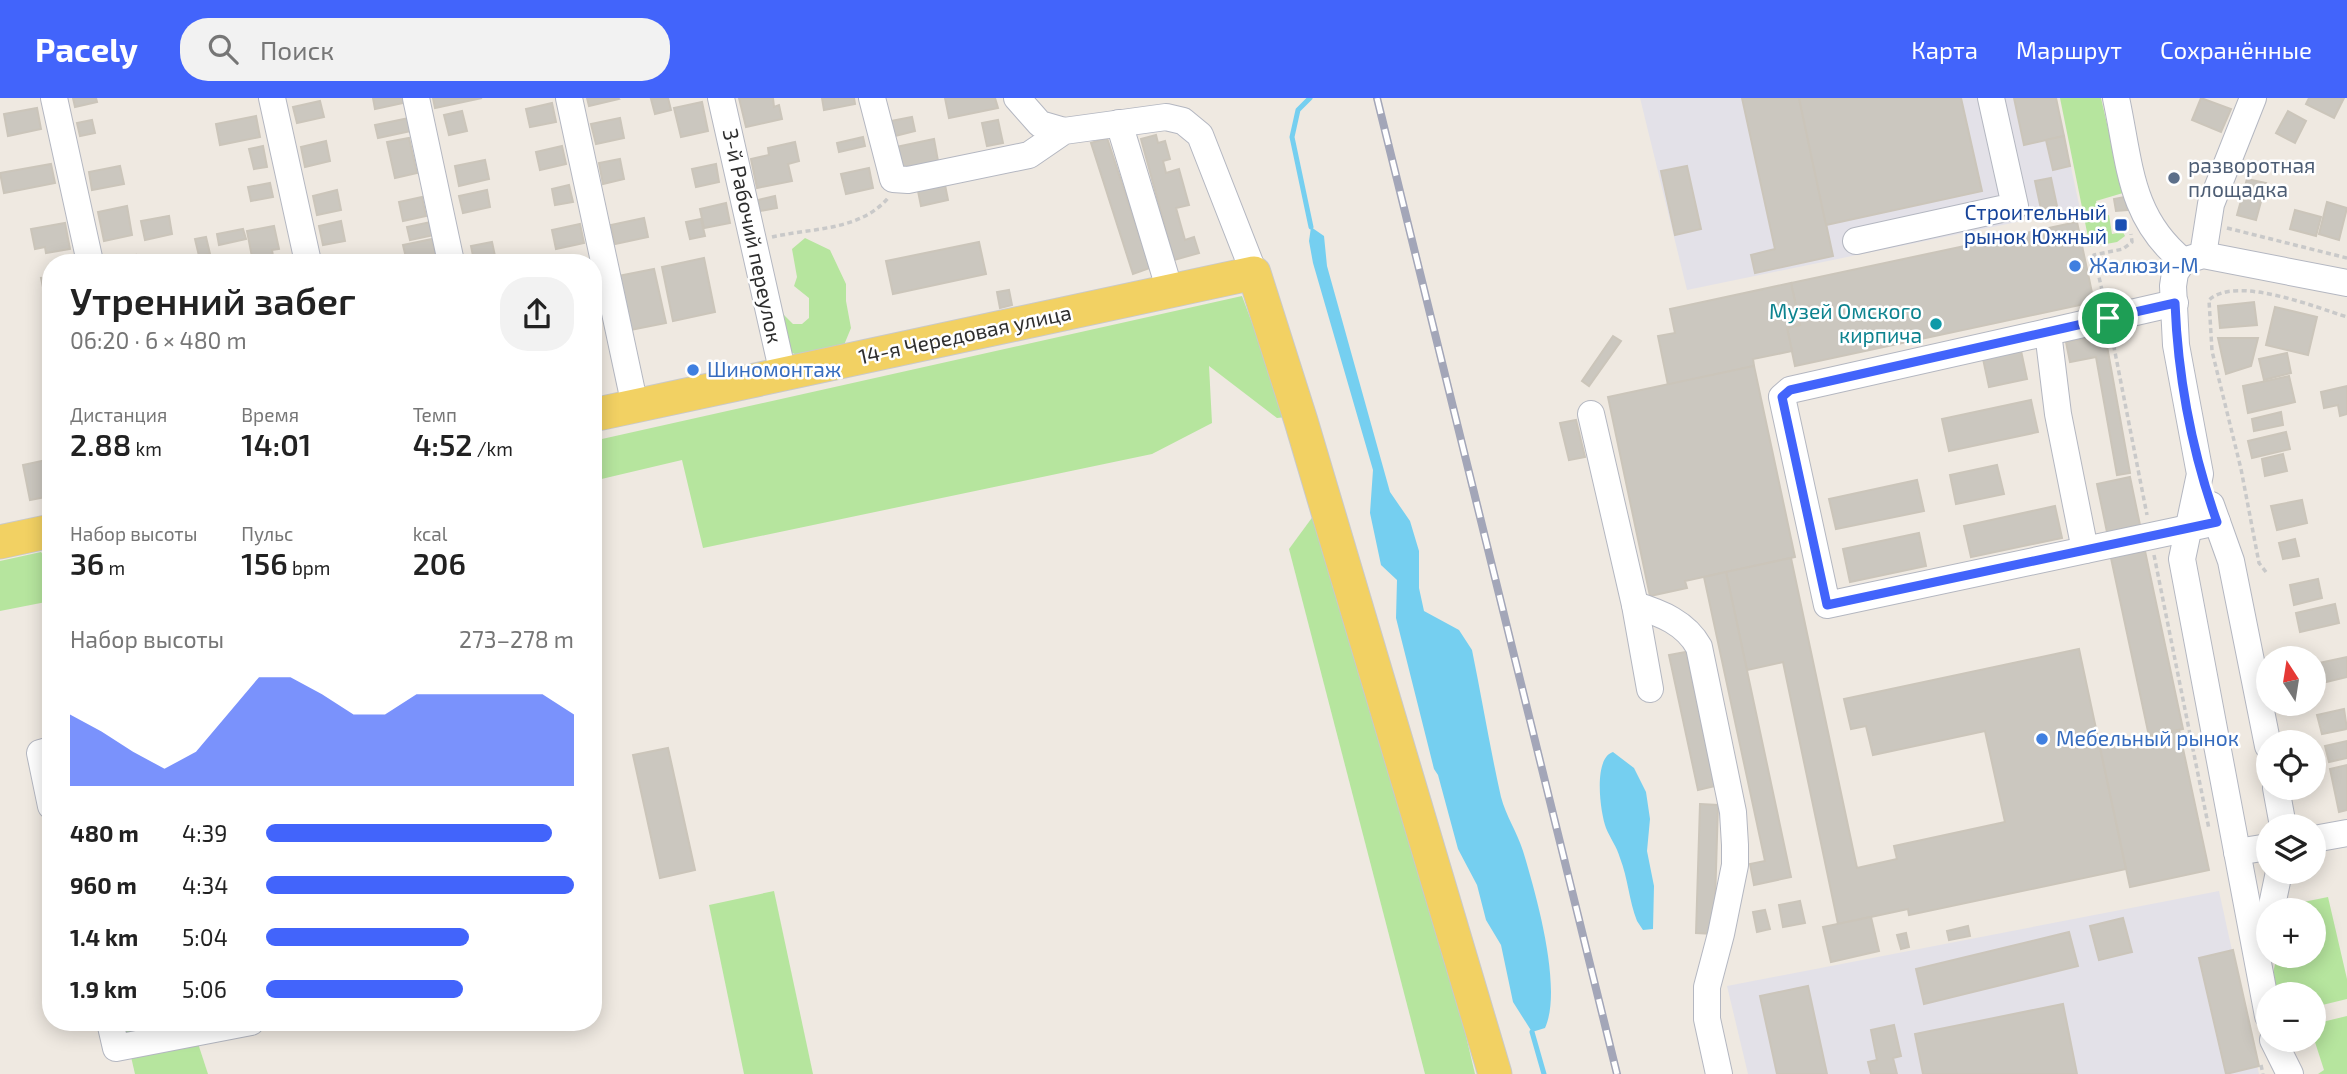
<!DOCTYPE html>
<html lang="ru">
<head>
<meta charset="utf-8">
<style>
	:root { --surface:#fff; --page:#f2f2f2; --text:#222; --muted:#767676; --accent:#4264fb }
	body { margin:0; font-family:"Exo 2",sans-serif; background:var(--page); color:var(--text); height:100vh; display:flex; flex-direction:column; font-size:26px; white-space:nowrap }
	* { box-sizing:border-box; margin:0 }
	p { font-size:23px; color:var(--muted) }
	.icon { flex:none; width:38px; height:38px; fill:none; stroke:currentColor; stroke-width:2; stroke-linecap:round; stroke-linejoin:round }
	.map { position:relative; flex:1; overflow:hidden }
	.sheet { position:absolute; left:42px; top:156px; width:560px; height:777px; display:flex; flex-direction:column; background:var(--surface); border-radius:28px; box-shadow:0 4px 18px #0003 }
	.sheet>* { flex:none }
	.needle { width:46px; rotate:348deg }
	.tools { position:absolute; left:2256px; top:548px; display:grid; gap:14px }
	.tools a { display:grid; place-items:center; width:70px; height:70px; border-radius:50%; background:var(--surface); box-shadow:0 4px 18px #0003; font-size:35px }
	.pin { position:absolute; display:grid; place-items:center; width:60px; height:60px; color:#fff; margin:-30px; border:4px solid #fff; border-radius:50%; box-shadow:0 2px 7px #0007 }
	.round { display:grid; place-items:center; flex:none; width:74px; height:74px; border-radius:28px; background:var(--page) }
	.headline { display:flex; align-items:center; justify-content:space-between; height:119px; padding:0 28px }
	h1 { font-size:38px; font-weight:600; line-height:52px }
	.stats { display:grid; grid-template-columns:repeat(3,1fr); gap:10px; height:119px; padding:7px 28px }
	.stats div { display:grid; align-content:center }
	.stats b { font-size:30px; font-weight:600 }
	.stats small { font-size:19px; font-weight:400 }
	.stats p { font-size:19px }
	.chart { height:196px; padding:14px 28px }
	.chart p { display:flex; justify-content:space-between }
	.chart svg { width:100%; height:126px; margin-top:7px; fill:var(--accent); opacity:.7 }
	ul { padding:0 28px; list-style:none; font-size:23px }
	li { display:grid; grid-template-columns:112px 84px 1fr; align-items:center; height:52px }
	li i { height:18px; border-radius:9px; background:var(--accent) }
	header { display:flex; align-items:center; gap:42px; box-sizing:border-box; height:98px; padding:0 35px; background:var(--accent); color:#fff }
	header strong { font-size:33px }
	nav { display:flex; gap:38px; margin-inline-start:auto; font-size:24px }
	.search { width:490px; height:63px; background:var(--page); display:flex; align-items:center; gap:18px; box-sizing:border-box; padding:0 24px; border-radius:28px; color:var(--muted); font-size:26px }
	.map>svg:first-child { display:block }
	.industrial { fill:#e3e1e8 }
	.green { fill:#b6e59e }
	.water { fill:#75cff0 }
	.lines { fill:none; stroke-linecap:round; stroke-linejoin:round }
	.stream { stroke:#75cff0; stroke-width:5 }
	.building { fill:#cbc7bf; stroke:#cbc5ba; stroke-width:2 }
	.minor-casing { stroke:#b4b7c1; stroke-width:28 }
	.major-casing { stroke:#c9c9c9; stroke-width:35 }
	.path { stroke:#c9c9c9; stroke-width:3.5; stroke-dasharray:5 3.5; stroke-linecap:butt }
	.minor { stroke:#fff; stroke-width:26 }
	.major { stroke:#f2d163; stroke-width:33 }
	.rail-casing { stroke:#a3a6b8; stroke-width:8 }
	.rail { stroke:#fff; stroke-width:5; stroke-dasharray:16; stroke-linecap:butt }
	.route-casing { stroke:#fff; stroke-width:14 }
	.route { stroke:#4264fb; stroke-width:9 }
	.service-dot { fill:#5c6f8a; stroke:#fff; stroke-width:2.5 }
	.transit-dot { fill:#1a4fb4; stroke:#fff; stroke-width:2.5 }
	.shop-dot { fill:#3f7fe0; stroke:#fff; stroke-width:2.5 }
	.culture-dot { fill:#0f9aa8; stroke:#fff; stroke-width:2.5 }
	.labels { text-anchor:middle; stroke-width:5; stroke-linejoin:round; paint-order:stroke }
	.service-label { font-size:21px; fill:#4e5e75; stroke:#fff; text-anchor:start }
	.transit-label { font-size:21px; fill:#164399; stroke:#fff; text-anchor:end }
	.street-label { font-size:21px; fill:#2e2e2e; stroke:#fff }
	.shop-label { font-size:21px; fill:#366cbe; stroke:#fff; text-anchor:start }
	.culture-label { font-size:21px; fill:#0d838f; stroke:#fff; text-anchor:end }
</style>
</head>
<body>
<header>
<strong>Pacely</strong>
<div class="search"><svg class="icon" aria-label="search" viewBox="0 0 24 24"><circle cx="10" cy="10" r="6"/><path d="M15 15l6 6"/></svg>Поиск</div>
<nav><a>Карта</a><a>Маршрут</a><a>Сохранённые</a></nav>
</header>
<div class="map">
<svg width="2347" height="976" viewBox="0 0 2347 976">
	<rect width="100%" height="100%" fill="#efe9e1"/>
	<!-- industrial -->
	<g class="industrial">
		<path d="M1640,0H2056L2080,111L1687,192Z"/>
		<path d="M2219,793L2259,976H1748L1727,888Z"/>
	</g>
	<!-- green -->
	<g class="green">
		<path d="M2060,0H2101L2123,95L2096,103L2100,118L2109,117L2112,136L2123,134L2125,138L2117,144L2090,149Z"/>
		<path d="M805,140L830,152L846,186V203L851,230L844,247L797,257L788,253L776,219L784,217L793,226H802L809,220V200L794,188L797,179L792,151Z"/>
		<path d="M1242,198L1287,319L1277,320L1209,268L1212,325L1152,356L703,450L682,362L593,383V343Z"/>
		<path d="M1314,417L1465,934L1475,976H1425L1289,451Z"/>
		<path d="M41,454L51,469V503L0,513V463Z"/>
		<path d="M774,793L813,976H744L709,807Z"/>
		<path d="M2328,799L2347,881V901L2314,909V896H2275L2273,875L2277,858H2314V812H2283V808Z"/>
		<path d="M2347,918V976H2318L2324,972L2314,941V926Z"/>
		<path d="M123,924H191L208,976H135Z"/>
	</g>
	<!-- water -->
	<g class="water">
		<path d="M1311,129L1324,138L1327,168L1390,394L1410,423L1419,453V490L1424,513L1459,532L1472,552C1482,601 1490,650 1501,699C1506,718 1517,734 1523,753C1536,796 1563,890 1545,930L1532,934L1513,904L1501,847L1486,822L1477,787L1458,751L1438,677L1434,671L1396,520L1397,482L1381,467L1370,415L1373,372L1313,165L1309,143Z"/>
		<path d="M1613,654L1634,670L1646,694L1650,721L1647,753L1654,788L1653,831L1643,832L1637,823C1629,803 1628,780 1620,760C1617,749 1610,740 1606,730C1600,714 1593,660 1613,654Z"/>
	</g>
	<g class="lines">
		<!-- stream -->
		<g class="stream">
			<path d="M1310,0L1298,12L1292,39L1311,129"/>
			<path d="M1532,934L1544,976"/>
		</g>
	</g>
	<!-- building -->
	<g class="building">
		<path d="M73,0H96L97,4L75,9Z"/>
		<path d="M373,0H402L403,5L375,11Z"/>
		<path d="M433,0H482L435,10Z"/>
		<path d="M587,0H618L619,1L589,8Z"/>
		<path d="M668,0L671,12L655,16L651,1Z"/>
		<path d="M739,0H773L774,9L779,7L782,21L746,29Z"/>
		<path d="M822,0H854L855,6L824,12Z"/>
		<path d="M945,0H995L998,10L949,20Z"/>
		<path d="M1742,0H1799L1833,158L1755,175L1751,157L1775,151Z"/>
		<path d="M1799,0H1961L1982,93L1826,127Z"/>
		<path d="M2014,0H2056L2064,38L2024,47Z"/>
		<path d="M2201,0L2231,11L2221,34L2192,22Z"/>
		<path d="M2309,0H2344L2334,20L2306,6Z"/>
		<path d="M320,3L324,19L297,25L293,9Z"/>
		<path d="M702,4L708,33L681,39L674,10Z"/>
		<path d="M552,5L556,24L530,29L526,11Z"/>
		<path d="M37,10L41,31L8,38L4,16Z"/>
		<path d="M462,13L467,33L449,37L444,17Z"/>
		<path d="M2288,13L2306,23L2295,45L2276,35Z"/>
		<path d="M256,18L260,39L220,47L216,26Z"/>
		<path d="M912,19L915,33L895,38L891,23Z"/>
		<path d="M409,20L411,33L378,40L375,27Z"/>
		<path d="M620,20L624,40L596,46L591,26Z"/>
		<path d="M92,22L95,35L80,38L77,25Z"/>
		<path d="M998,22L1003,45L987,48L982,25Z"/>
		<path d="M1156,37L1158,45L1165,43L1170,61L1163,63L1166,75L1179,71L1189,107L1176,110L1185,142L1194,139L1199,155L1174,162L1141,41Z"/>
		<path d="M2064,38L2070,68L2053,72L2046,42Z"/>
		<path d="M863,39L865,48L839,54L837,45Z"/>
		<path d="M409,40L417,75L395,80L387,44Z"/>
		<path d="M1107,40L1150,170L1133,176L1091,45Z"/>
		<path d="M934,41L938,63L901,71L896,49Z"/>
		<path d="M326,43L330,63L305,69L301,49Z"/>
		<path d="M795,44L799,63L788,66L792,83L757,90L751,61L769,57L768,50Z"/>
		<path d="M263,48L267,69L254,71L249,51Z"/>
		<path d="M562,48L566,66L540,72L536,54Z"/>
		<path d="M620,61L624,81L603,86L599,65Z"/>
		<path d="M485,62L489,81L459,88L455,68Z"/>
		<path d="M51,66L55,85L4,95L0,75Z"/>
		<path d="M716,66L719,84L696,89L692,71Z"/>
		<path d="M120,68L124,86L92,92L89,74Z"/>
		<path d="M1687,68L1701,131L1675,137L1661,73Z"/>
		<path d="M869,70L873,90L846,96L841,76Z"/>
		<path d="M2051,80L2057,108L2041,111L2035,83Z"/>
		<path d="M2247,81L2266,85L2256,122L2237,117Z"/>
		<path d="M270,85L273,99L251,103L248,89Z"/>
		<path d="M569,87L573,104L555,107L552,91Z"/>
		<path d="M945,87L948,102L921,108L918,93Z"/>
		<path d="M337,92L341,112L317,117L313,98Z"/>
		<path d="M487,92L490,109L463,115L459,98Z"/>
		<path d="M775,98L777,110L760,113L758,102Z"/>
		<path d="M422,99L426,118L403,123L399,104Z"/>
		<path d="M2125,99L2127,112L2116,113L2114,101Z"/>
		<path d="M2327,104L2347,110L2339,142L2319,136Z"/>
		<path d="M726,105L730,125L704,130L700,111Z"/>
		<path d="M127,108L132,137L104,143L98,114Z"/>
		<path d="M2295,112L2321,119L2316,138L2290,131Z"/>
		<path d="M169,118L172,136L145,142L141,123Z"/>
		<path d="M644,120L648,139L615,146L611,127Z"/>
		<path d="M701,121L705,138L690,141L686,124Z"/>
		<path d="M341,123L345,143L323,147L319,128Z"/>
		<path d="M431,124L434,137L410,142L407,129Z"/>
		<path d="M2077,124L2094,204L1795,268L1787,230L1800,227L1791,185Z"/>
		<path d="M65,125L70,151L46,155L45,149L35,151L31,131Z"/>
		<path d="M580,126L584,145L556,151L552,132Z"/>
		<path d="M274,128L279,151L272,152L274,164H253L247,133Z"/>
		<path d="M243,131L246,141L219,147L217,136Z"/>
		<path d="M206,139L210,156L199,158L195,141Z"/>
		<path d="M432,141L436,159L407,164L403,147Z"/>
		<path d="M492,144L495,158L474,163L471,148Z"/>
		<path d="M979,144L986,176L893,196L886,163Z"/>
		<path d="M136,157L138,164H107V162Z"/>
		<path d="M704,160L715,214L673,223L662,169Z"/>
		<path d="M654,171L666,225L625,233L613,179Z"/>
		<path d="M51,179V202L46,203L41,180Z"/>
		<path d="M1791,185L1800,227L1787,230L1792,253L1753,261L1754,268L1668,287L1658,238L1675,235L1670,211Z"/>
		<path d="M1009,192L1012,207L1000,210L997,194Z"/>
		<path d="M2254,204L2257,227L2220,230L2218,208Z"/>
		<path d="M2275,209L2317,219L2308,257L2266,247Z"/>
		<path d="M51,213V240H49L44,215Z"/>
		<path d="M2105,237L2130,375L2117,377L2096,259L2070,264L2066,244Z"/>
		<path d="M1613,238L1621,243L1589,288L1582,283Z"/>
		<path d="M2218,240H2258L2251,268L2226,276Z"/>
		<path d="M2020,248L2027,281L1989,289L1982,256Z"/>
		<path d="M2287,255L2291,275L2264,282L2259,261Z"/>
		<path d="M1754,268L1795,459L1685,483L1687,490L1650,498L1608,299Z"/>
		<path d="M2289,278L2295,304L2248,315L2243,288Z"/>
		<path d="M2347,288V316L2340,318L2338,307L2324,310L2321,294Z"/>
		<path d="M2031,302L2038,334L1949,353L1942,321Z"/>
		<path d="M2281,314L2283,327L2254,333L2252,321Z"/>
		<path d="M1576,322L1585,359L1569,362L1560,325Z"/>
		<path d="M2286,334L2290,351L2252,360L2248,343Z"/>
		<path d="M2283,356L2287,373L2265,378L2262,361Z"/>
		<path d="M51,361V398L30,402L23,367Z"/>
		<path d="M1997,367L2004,396L1956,406L1950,377Z"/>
		<path d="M2130,379L2140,427L2107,434L2097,386Z"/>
		<path d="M1917,382L1924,413L1836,431L1829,401Z"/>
		<path d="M2302,402L2307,425L2277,432L2271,408Z"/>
		<path d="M2055,408L2062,440L1971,459L1964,428Z"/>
		<path d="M1919,435L1926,468L1850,484L1843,451Z"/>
		<path d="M2295,441L2299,458L2283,461L2279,445Z"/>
		<path d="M2145,453L2183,631L2149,638L2111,460Z"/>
		<path d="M1791,460L1857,770L1897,761L1894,748L2005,724L1985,633L1873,657L1866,628L1851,631L1844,601L2079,551L2126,771L1909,817L1908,811L1838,826L1783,564L1747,572L1726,474Z"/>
		<path d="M1726,474L1791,779L1754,787L1750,766L1765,763L1704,479Z"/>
		<path d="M2318,481L2322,500L2294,507L2290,487Z"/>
		<path d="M2335,506L2339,525L2300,534L2296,515Z"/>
		<path d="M1686,554L1715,688L1698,692L1669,557Z"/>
		<path d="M2347,559V579L2314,587V566Z"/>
		<path d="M2344,611L2347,631L2322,636L2317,617Z"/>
		<path d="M2179,632L2209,772L2130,789L2100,649Z"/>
		<path d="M2347,643V660L2329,664L2325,648Z"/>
		<path d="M668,650L695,772L660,780L633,657Z"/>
		<path d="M2347,667V712L2339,714L2330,671Z"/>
		<path d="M1700,706L1718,707L1714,836L1696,835Z"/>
		<path d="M1800,803L1805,825L1783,829L1779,807Z"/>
		<path d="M1765,812L1770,831L1757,834L1753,814Z"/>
		<path d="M1871,819L1879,853L1831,864L1823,829Z"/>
		<path d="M2123,820L2132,854L2099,862L2090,828Z"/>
		<path d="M1968,828L1970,838L1949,842L1947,833Z"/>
		<path d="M2069,834L2078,868L1924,906L1916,871Z"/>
		<path d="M1906,835L1909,849L1901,851L1897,837Z"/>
		<path d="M2233,852L2259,968L2226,976L2199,860Z"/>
		<path d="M1808,888L1827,976H1777L1760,898Z"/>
		<path d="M2063,906L2077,976H1923L1915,936Z"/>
		<path d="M1894,927L1901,958L1893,960L1897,976H1871L1868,964L1877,962L1871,932Z"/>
	</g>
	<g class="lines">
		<!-- minor casing -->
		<g class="minor-casing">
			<g id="minor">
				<path d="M54,0L90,164"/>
				<path d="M272,0L308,164"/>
				<path d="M416,0L451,164"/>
				<path d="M569,0L635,308"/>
				<path d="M721,0L783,276"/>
				<path d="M872,0L893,81L908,82L1029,57L1064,33L1166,19L1183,23L1200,37L1254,175"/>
				<path d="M1017,0L1040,26L1064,33"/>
				<path d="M2116,0C2130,65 2129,119 2183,163"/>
				<path d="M1119,25L1170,193"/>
				<path d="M1856,143L2015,108L1991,0"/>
				<path d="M2203,157L2211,106L2253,0"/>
				<path d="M2183,163L2175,175L2173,188L2176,247L2200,376L2182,461L2268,918"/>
				<path d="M2183,163L2203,157L2347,185"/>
				<path d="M2048,234L1790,292L1782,299L1827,507L2217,424"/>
				<path d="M1591,316L1635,507L1650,591"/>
				<path d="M2211,407L2231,463L2268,648"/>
				<path d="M2085,452L2058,316L2048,234L2175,205"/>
				<path d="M1635,507C1661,515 1686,525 1699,549L1733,714L1735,747V767L1721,836L1707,889V921L1719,976"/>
				<path d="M51,652L40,655L51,708"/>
				<path d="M2276,690L2283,728"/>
				<path d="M2314,741L2347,735"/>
				<path d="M2237,754L2268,749"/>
				<path d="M2271,812L2279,774"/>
				<path d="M110,924L116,950L251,924"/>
				<path d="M2273,942L2290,976"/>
			</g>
		</g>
		<!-- major casing -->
		<g class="major-casing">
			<g id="major">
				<path d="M593,317L1254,175L1301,323L1495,976"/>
				<path d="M0,444L51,433"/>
			</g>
		</g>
		<!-- path -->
		<g class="path">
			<path d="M2227,130L2347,160"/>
			<path d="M772,139C811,130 860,133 888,100"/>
			<path d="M2104,201L2094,157L2123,151L2132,144L2131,136"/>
			<path d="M2112,239L2147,417"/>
			<path d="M2154,457L2209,731"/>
			<path d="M2266,474L2259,465L2241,371L2212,253L2209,202C2236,177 2315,209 2347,219"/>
			<path d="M2261,967L2263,976"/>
		</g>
		<!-- minor -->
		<use href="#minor" class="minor"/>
		<!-- major -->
		<use href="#major" class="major"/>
		<!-- rail casing -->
		<g class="rail-casing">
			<path id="rail" d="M1377,0L1617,976"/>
		</g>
		<!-- rail -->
		<use href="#rail" class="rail"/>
	</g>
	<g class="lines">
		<!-- route casing -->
		<g class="route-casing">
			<path id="route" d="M2175,205C2178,280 2192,354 2217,424L1827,507L1782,299L1790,292Z"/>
		</g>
		<!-- route -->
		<use href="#route" class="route"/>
	</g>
	<!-- markers -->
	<circle class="service-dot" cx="2174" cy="80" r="7"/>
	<rect class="transit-dot" x="2114" y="120" width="14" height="14" rx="3.5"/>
	<g class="shop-dot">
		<circle cx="2075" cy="168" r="7"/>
		<circle cx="693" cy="272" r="7"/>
		<circle cx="2042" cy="641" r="7"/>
	</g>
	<circle class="culture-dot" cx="1936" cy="226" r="7"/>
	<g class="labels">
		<!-- service labels -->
		<g class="service-label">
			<text x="2188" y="75">разворотная<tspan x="2188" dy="24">площадка</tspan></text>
		</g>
		<!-- transit labels -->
		<g class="transit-label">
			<text x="2107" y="122">Строительный<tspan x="2107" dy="24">рынок Южный</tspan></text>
		</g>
		<!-- street labels -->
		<g class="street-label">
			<text transform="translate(752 138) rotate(78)" y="7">3-й Рабочий переулок</text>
			<text transform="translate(965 237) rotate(-12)" y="7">14-я Чередовая улица</text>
		</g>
		<!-- shop labels -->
		<g class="shop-label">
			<text x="2089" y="175">Жалюзи-М</text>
			<text x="707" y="279">Шиномонтаж</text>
			<text x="2056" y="648">Мебельный рынок</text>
		</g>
		<!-- culture labels -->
		<g class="culture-label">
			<text x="1922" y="221">Музей Омского<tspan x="1922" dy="24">кирпича</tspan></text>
		</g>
	</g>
</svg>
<div class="tools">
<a><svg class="needle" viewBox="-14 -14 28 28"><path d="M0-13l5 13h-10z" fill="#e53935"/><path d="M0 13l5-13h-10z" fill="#767676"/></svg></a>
<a><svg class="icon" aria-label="locate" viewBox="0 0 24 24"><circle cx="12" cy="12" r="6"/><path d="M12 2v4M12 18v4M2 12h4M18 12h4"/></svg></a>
<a><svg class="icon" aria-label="layers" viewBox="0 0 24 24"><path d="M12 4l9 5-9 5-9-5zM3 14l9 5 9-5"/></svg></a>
<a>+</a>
<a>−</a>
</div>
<div class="pin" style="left:2108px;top:220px;background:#1e9e55"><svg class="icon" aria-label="arrive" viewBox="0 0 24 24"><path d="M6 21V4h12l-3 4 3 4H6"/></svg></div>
<section class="sheet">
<div class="headline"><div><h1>Утренний забег</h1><p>06:20 · 6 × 480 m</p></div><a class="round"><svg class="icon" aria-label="share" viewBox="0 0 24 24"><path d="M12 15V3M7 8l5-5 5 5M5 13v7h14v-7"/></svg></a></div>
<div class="stats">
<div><p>Дистанция</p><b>2.88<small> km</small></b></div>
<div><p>Время</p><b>14:01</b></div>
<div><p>Темп</p><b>4:52<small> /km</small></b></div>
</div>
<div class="stats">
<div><p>Набор высоты</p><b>36<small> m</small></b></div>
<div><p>Пульс</p><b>156<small> bpm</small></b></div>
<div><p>kcal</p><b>206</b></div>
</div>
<div class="chart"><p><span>Набор высоты</span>273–278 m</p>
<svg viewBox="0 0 160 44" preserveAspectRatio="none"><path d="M0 44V19L10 25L20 32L30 38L40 32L50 19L60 6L70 6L80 12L90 19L100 19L110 12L120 12L130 12L140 12L150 12L160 19V44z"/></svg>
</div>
<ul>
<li><b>480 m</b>4:39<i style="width:93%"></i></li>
<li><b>960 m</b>4:34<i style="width:100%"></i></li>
<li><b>1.4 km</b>5:04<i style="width:66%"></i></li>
<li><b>1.9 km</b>5:06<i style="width:64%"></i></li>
</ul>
</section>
</div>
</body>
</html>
